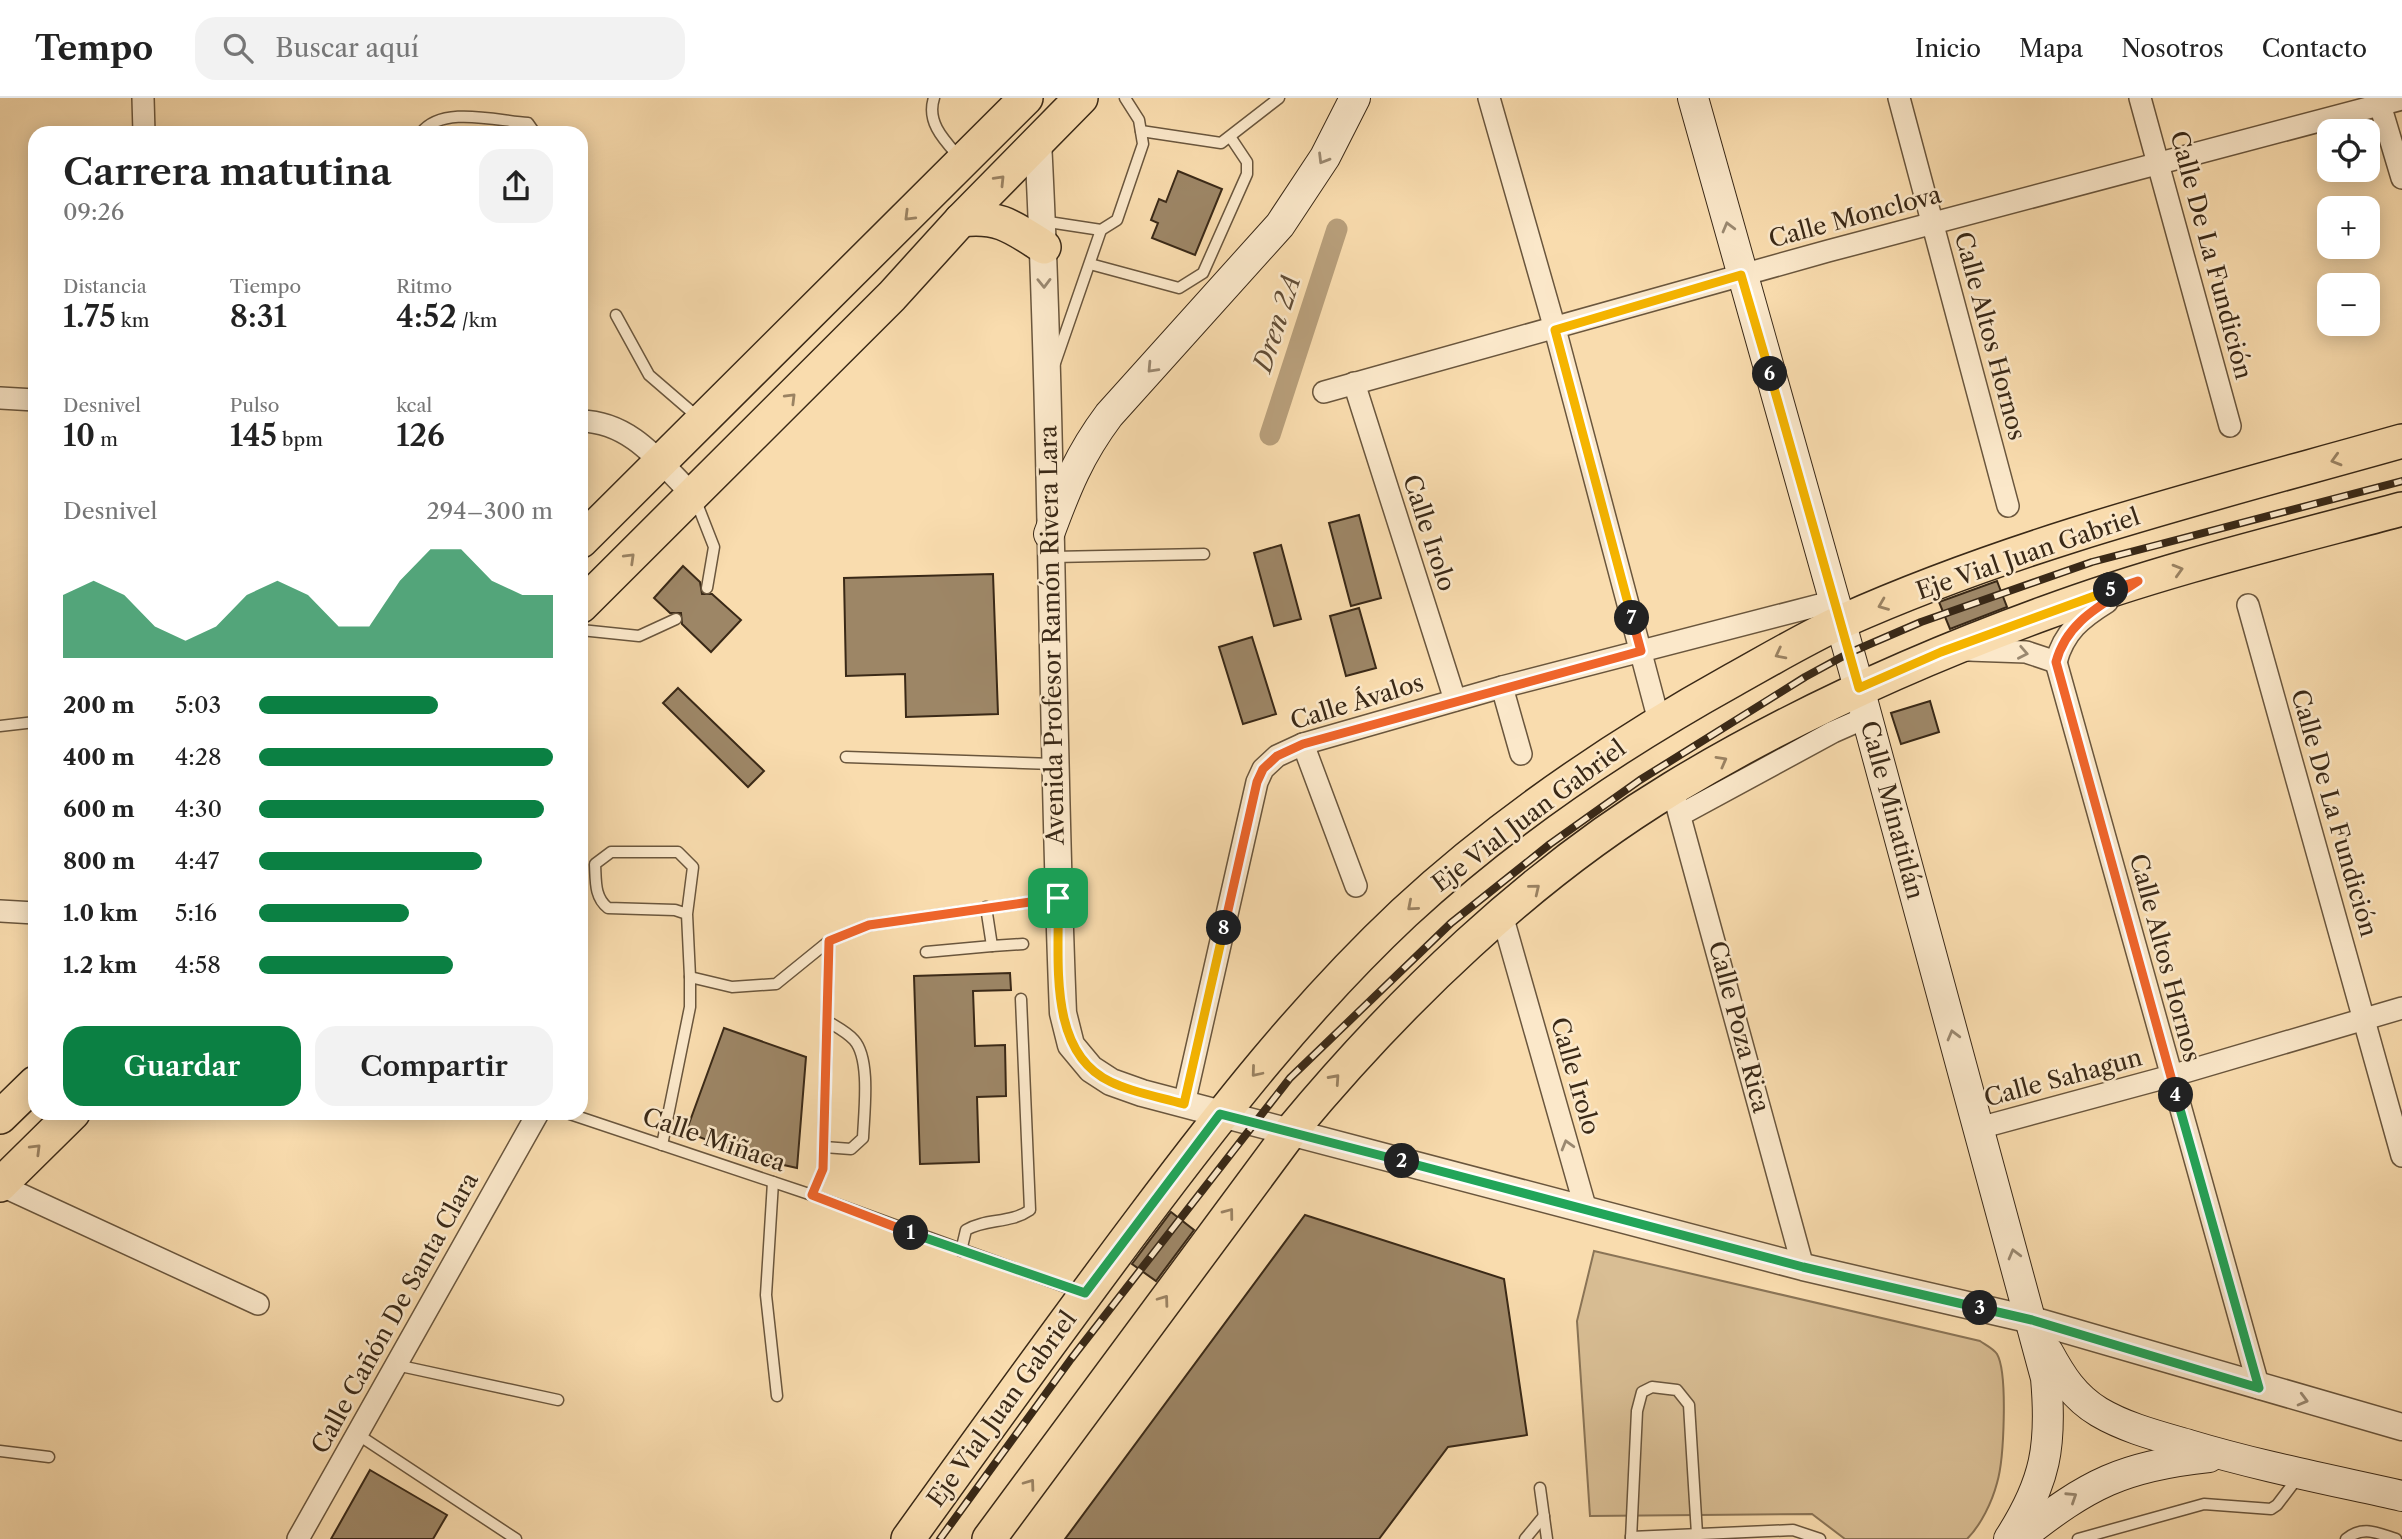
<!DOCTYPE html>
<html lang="es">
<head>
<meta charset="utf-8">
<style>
	:root { --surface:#fff; --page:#f2f2f2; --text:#222; --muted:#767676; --line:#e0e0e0; --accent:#0b8043 }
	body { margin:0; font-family:"Libre Caslon Text",serif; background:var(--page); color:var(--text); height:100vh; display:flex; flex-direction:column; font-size:26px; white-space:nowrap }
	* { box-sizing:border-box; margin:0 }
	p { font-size:23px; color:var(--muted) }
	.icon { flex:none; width:38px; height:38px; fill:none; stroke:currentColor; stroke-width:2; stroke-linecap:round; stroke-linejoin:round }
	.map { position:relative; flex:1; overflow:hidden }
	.side { position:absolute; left:28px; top:28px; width:560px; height:994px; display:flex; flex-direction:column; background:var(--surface); border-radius:21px; box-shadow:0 4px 18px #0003 }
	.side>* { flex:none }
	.fabs { position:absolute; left:2317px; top:21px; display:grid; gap:14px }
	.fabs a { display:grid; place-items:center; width:63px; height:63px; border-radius:14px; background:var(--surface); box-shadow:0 4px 18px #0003; font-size:35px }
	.pin { position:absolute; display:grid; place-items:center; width:60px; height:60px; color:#fff; margin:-30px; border-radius:14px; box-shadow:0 4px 10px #0006 }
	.km { position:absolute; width:35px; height:35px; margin:-18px; border-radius:50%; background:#222; color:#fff; font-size:19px; line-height:35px; text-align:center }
	.round { display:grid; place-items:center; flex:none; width:74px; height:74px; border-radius:21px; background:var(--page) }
	.headline { display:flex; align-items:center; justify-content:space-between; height:119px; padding:0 35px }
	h1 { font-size:38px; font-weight:600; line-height:52px }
	.metrics { display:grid; grid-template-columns:repeat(3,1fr); gap:10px; height:119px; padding:7px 35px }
	.metrics div { display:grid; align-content:center }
	.metrics b { font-size:30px; font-weight:600 }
	.metrics small { font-size:19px; font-weight:400 }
	.metrics p { font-size:19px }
	.chart { height:196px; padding:14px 35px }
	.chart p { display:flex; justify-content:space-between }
	.chart svg { width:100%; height:126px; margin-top:7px; fill:var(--accent); opacity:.7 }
	.action { display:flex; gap:14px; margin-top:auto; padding:14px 35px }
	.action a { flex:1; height:80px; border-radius:21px; background:var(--accent); color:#fff; font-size:28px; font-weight:600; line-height:80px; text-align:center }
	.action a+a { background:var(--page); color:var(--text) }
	ul { padding:0 35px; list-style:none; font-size:23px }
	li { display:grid; grid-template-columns:112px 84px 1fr; align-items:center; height:52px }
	li i { height:18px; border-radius:9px; background:var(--accent) }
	header { display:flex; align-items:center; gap:42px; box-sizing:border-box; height:98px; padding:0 35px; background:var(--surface); border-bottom:2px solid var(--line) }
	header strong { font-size:33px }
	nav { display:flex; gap:38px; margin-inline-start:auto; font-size:24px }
	.search { width:490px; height:63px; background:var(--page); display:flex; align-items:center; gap:18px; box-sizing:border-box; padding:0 24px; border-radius:21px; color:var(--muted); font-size:26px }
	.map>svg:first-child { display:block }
	.green { fill:#d9be94; stroke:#8a7456; stroke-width:2 }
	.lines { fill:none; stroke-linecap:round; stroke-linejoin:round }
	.canal { stroke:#b89f7b; stroke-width:21 }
	.building { fill:#9d8666; stroke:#3a2917; stroke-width:2 }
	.service-casing { stroke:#6a563d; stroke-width:13 }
	.minor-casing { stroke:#6a563d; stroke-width:24 }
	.tertiary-casing { stroke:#6a563d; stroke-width:29 }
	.secondary-casing { stroke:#3a2917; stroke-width:32 }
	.primary-casing { stroke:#3a2917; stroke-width:36 }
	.service { stroke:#fbe8ca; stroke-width:10 }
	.minor { stroke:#fbe8ca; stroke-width:21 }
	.tertiary { stroke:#fbe8ca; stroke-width:26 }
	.secondary { stroke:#fbe8ca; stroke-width:30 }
	.primary { stroke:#f9dcae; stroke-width:33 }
	.rail-casing { stroke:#3a2917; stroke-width:8 }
	.rail { stroke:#fbe8ca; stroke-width:5; stroke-dasharray:16; stroke-linecap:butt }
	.oneway { stroke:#9a8870 }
	.oneway2 { stroke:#9a8262 }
	.split-1-casing { stroke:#fff; stroke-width:14 }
	.split-2-casing { stroke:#fff; stroke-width:14 }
	.split-3-casing { stroke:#fff; stroke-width:14 }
	.split-4-casing { stroke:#fff; stroke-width:14 }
	.split-5-casing { stroke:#fff; stroke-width:14 }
	.split-6-casing { stroke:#fff; stroke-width:14 }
	.split-7-casing { stroke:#fff; stroke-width:14 }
	.split-8-casing { stroke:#fff; stroke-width:14 }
	.split-9-casing { stroke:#fff; stroke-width:14 }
	.split-1 { stroke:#f0652b; stroke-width:9 }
	.split-2 { stroke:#22a559; stroke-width:9 }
	.split-3 { stroke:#22a559; stroke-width:9 }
	.split-4 { stroke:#22a559; stroke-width:9 }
	.split-5 { stroke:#f0652b; stroke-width:9 }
	.split-6 { stroke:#f5b400; stroke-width:9 }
	.split-7 { stroke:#f5b400; stroke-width:9 }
	.split-8 { stroke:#f0652b; stroke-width:9 }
	.split-9 { stroke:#f5b400; stroke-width:9 }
	.labels { text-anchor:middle; stroke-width:5; stroke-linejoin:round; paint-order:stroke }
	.street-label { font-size:24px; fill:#3a2917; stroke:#fbe8ca }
	.water-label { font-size:26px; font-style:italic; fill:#604c35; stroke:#fbe8ca }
</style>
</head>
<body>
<header>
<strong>Tempo</strong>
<div class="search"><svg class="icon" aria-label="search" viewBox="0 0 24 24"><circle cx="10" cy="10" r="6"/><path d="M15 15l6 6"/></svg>Buscar aquí</div>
<nav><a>Inicio</a><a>Mapa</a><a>Nosotros</a><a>Contacto</a></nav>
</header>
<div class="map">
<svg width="2402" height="1441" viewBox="0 0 2402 1441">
	<rect width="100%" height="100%" fill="#f9dcae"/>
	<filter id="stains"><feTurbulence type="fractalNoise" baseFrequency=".00286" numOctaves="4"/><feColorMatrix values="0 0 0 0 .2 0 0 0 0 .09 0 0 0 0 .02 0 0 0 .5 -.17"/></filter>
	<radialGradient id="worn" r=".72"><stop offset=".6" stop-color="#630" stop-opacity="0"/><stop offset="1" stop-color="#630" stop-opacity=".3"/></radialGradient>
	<!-- green -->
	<path class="green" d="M1594,1153L1980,1243C1986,1247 1994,1251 1997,1256C2008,1275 2004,1362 1997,1385C1992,1404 1981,1427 1967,1441H1845L1812,1416L1590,1418L1577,1223Z"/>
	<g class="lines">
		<!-- canal -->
		<path class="canal" d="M1270,337L1337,131"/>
	</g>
	<!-- building -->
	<g class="building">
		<path d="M1178,73L1222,91L1195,157L1152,140L1158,125L1151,122L1159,101L1166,104Z"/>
		<path d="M1359,417L1381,500L1351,508L1329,425Z"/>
		<path d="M1281,447L1301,521L1274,528L1254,455Z"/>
		<path d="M683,468L700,484L702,496H712L741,522L711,554L682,526L681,515H670L654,500Z"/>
		<path d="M993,476L998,616L906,619L905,576L846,578L844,480Z"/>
		<path d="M1997,483L2007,509L1950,531L1939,504Z"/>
		<path d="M1359,510L1376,570L1346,578L1330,518Z"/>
		<path d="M1252,539L1276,616L1243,626L1219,549Z"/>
		<path d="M678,590L764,673L748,689L663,605Z"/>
		<path d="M1930,603L1939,634L1901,646L1891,615Z"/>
		<path d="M1010,875L1011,892L973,893L975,948L1005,947L1006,998L977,999L979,1064L920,1066L914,878Z"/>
		<path d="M724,930L806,959L797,1070L757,1061L686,1034Z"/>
		<path d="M1171,1114L1194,1132L1156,1183L1132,1166Z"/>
		<path d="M1305,1117L1504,1181L1527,1337L1448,1349L1379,1441H1065Z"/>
		<path d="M370,1372L447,1417L433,1441H331Z"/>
	</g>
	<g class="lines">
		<!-- service casing -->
		<g class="service-casing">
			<g id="service">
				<path d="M934,0C926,24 944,42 959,59"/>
				<path d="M1141,33L1221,45L1279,0"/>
				<path d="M421,35C442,7 497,23 528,25L535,35"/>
				<path d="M1042,123L1101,132L1117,122L1143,46L1139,22L1125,0"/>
				<path d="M1090,166L1179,190L1203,175L1247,76V64L1231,40"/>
				<path d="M616,217L649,277L700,321"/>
				<path d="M1055,265L1101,132"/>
				<path d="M696,403L714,449L707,490"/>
				<path d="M1053,459L1204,456"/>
				<path d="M581,532L639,538L676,521"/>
				<path d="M0,628L35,624"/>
				<path d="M846,659L1053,666"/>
				<path d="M986,809L992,848L1023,846"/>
				<path d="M687,816L693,769L678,754H611L595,766C596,782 594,799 608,810L675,812L687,816L690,879"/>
				<path d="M926,854L992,848"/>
				<path d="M567,1015L812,1097L1082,1195"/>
				<path d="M662,1047L690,909V879L732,889L776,886L829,843L869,827L1058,800"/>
				<path d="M824,1049L851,1051L863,1040C864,1014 871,961 854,942C847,934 835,928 827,923"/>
				<path d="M773,1084L766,1197L777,1298"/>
				<path d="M812,1097L823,1071L829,843"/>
				<path d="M961,1153L966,1132C986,1120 1010,1126 1030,1112L1021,901"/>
				<path d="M396,1267L558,1302"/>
				<path d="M357,1336L516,1441"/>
				<path d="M0,1353L49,1359"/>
				<path d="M1540,1390L1547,1441"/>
				<path d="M1631,1439L1793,1432L1820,1441"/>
				<path d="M1525,1441L1544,1418"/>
				<path d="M1631,1441L1637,1313L1642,1294L1652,1289L1677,1292L1689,1307L1697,1436"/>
				<path d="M2078,1441L2204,1406L2271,1411L2277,1407L2299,1378"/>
				<path d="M2346,1441C2363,1427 2377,1435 2396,1441"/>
			</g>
		</g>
		<!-- minor casing -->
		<g class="minor-casing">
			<g id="minor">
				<path d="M143,0L144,35"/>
				<path d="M1489,0L1555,231L1659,623"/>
				<path d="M1899,0L2008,408"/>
				<path d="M2140,0L2230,328"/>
				<path d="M2378,0L2402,80"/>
				<path d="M1354,285L1455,602"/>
				<path d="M1324,294L1828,153L2402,1"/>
				<path d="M0,300L35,302"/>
				<path d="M581,323C632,324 661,366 694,398"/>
				<path d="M2248,507L2402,1058"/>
				<path d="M1968,552L2026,554L2056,564"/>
				<path d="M2056,564L2259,1290"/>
				<path d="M2056,564C2064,534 2081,520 2107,504"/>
				<path d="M1502,589L1521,656"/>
				<path d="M1303,646L1356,788"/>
				<path d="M1672,690L1803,1169"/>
				<path d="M1680,717L1833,634L1867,619"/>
				<path d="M0,813L35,815"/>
				<path d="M1502,817L1586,1112"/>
				<path d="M1184,1006L1257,684L1263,671L1277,658L1303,646L1502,589L1835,503"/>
				<path d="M1979,1030L2171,978L2402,910"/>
				<path d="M0,1087L258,1206"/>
				<path d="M298,1441L538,1015"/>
			</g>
		</g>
		<!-- tertiary casing -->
		<g class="tertiary-casing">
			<path id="tertiary" d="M1038,43C1053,333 1051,625 1063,915L1071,947L1091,971L1111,984L1142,995L1803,1169L2032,1222L2402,1329"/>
		</g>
		<!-- secondary casing -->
		<g class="secondary-casing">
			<g id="secondary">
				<path d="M1693,0L1859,590L2046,1280C2052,1347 2046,1384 2009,1441"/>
				<path d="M1049,436C1066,390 1079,357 1109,317L1280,127L1325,59L1355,0"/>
				<path d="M2048,1254C2061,1278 2074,1299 2099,1314C2126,1330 2158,1338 2189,1347C2259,1368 2331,1382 2402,1398"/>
				<path d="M2021,1439C2088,1386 2123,1368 2209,1359"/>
			</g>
		</g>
		<!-- primary casing -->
		<g class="primary-casing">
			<g id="primary">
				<path d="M961,122C998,117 1013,129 1044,149"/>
				<path d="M581,443L1026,0"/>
				<path d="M581,508L892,198L961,122L1081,0"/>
				<path d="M0,1019L35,985"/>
				<path d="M0,1087L73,1015"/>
				<path d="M908,1441C985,1334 1062,1227 1141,1122C1222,1014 1305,908 1404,815C1502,724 1616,647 1733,582C1769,562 1806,540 1843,523C2022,443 2214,396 2402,343"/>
				<path d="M989,1441L1291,1033C1398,904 1529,777 1673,690C1790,619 1916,562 2045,515C2161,472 2282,443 2402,411"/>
			</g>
		</g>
		<!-- service -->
		<use href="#service" class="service"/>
		<!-- minor -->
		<use href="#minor" class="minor"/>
		<!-- tertiary -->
		<use href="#tertiary" class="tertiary"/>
		<!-- secondary -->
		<use href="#secondary" class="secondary"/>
		<!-- primary -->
		<use href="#primary" class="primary"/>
		<!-- rail casing -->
		<g class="rail-casing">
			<path id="rail" d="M940,1441L1071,1261L1290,980L1451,825L1550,746L1640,682L1805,579L1849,555L1921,524L2092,464L2402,383"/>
		</g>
		<!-- rail -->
		<use href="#rail" class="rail"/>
	</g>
	<!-- one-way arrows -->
	<defs><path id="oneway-chevron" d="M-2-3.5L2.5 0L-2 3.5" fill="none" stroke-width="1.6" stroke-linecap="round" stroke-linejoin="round" transform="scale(1.75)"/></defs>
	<g class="oneway">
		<use href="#oneway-chevron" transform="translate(1323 61) rotate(121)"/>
		<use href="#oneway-chevron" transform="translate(1728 129) rotate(-105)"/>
		<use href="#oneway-chevron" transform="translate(1044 185) rotate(89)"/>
		<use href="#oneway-chevron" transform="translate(1152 270) rotate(133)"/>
		<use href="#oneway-chevron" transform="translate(2023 555) rotate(11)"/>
		<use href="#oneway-chevron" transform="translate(1953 937) rotate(-105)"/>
		<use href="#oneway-chevron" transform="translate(1567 1047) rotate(-106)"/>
		<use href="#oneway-chevron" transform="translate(2014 1156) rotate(-105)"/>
		<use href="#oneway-chevron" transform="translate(2303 1302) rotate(15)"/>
		<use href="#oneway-chevron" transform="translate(2072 1399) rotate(-33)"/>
	</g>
	<g class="oneway2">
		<use href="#oneway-chevron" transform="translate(1000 82) rotate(-46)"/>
		<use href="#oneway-chevron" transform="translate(909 118) rotate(135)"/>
		<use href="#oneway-chevron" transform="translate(791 300) rotate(-45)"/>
		<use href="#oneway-chevron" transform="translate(2336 362) rotate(164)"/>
		<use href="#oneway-chevron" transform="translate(630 460) rotate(-44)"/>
		<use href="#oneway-chevron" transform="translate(2178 472) rotate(-16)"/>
		<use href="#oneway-chevron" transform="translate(1883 507) rotate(158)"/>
		<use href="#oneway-chevron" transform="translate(1780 556) rotate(153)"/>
		<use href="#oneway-chevron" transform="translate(1722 663) rotate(-29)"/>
		<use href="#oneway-chevron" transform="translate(1535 791) rotate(-39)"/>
		<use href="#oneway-chevron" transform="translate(1412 808) rotate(139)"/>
		<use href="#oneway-chevron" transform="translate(1256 974) rotate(130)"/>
		<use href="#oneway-chevron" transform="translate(1335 981) rotate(-48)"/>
		<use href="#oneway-chevron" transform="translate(36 1051) rotate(-45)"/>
		<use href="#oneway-chevron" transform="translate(1229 1115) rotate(-53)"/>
		<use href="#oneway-chevron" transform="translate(1164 1202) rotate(-54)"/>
		<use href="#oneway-chevron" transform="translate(1030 1386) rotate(-54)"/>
	</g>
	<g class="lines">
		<!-- split-1 casing -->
		<g class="split-1-casing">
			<path id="split-1" d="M911,1135L812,1097L823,1071L829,843L869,827L1058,800"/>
		</g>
		<!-- split-2 casing -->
		<g class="split-2-casing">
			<path id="split-2" d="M911,1135L1085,1195L1220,1016L1402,1063"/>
		</g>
		<!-- split-3 casing -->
		<g class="split-3-casing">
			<path id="split-3" d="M1402,1063L1803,1169L1980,1210"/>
		</g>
		<!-- split-4 casing -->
		<g class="split-4-casing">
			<path id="split-4" d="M1980,1210L2032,1222L2259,1290L2176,997"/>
		</g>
		<!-- split-5 casing -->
		<g class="split-5-casing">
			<path id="split-5" d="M2111,492L2138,483C2104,506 2067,522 2056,564L2176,997"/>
		</g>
		<!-- split-6 casing -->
		<g class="split-6-casing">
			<path id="split-6" d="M1770,276L1859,590L1941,554L2111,492"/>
		</g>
		<!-- split-7 casing -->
		<g class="split-7-casing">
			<path id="split-7" d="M1632,520L1555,232L1741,177L1770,276"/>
		</g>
		<!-- split-8 casing -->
		<g class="split-8-casing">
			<path id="split-8" d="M1224,830L1257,684L1263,671L1277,658L1303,646L1641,553L1632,520"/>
		</g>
		<!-- split-9 casing -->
		<g class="split-9-casing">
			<path id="split-9" d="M1058,800C1060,860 1046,954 1111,984C1134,995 1160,999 1184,1006L1224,830"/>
		</g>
		<!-- split-1 -->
		<use href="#split-1" class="split-1"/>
		<!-- split-2 -->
		<use href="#split-2" class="split-2"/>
		<!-- split-3 -->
		<use href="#split-3" class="split-3"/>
		<!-- split-4 -->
		<use href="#split-4" class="split-4"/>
		<!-- split-5 -->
		<use href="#split-5" class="split-5"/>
		<!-- split-6 -->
		<use href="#split-6" class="split-6"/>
		<!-- split-7 -->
		<use href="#split-7" class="split-7"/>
		<!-- split-8 -->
		<use href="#split-8" class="split-8"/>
		<!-- split-9 -->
		<use href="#split-9" class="split-9"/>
	</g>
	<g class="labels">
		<!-- street labels -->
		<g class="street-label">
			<text transform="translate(1855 119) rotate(-15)" y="8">Calle Monclova</text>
			<text transform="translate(2211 157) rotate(75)" y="8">Calle De La Fundición</text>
			<text transform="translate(1990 238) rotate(75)" y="8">Calle Altos Hornos</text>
			<text transform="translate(1429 435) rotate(72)" y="8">Calle Irolo</text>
			<text transform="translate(2028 456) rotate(-19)" y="8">Eje Vial Juan Gabriel</text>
			<text transform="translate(1052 537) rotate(-91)" y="8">Avenida Profesor Ramón Rivera Lara</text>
			<text transform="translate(1357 604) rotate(-17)" y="8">Calle Ávalos</text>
			<text transform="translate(1892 712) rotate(75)" y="8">Calle Minatitlán</text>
			<text transform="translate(2334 715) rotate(74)" y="8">Calle De La Fundición</text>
			<text transform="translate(1529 718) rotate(-37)" y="8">Eje Vial Juan Gabriel</text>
			<text transform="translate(2165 860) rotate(75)" y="8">Calle Altos Hornos</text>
			<text transform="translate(1739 929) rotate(75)" y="8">Calle Poza Rica</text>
			<text transform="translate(1575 978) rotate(74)" y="8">Calle Irolo</text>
			<text transform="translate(2063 980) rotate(-15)" y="8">Calle Sahagun</text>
			<text transform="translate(714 1042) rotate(19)" y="8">Calle Miñaca</text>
			<text transform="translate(395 1215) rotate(-61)" y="8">Calle Cañón De Santa Clara</text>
			<text transform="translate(1002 1311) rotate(-54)" y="8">Eje Vial Juan Gabriel</text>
		</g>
		<!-- water labels -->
		<g class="water-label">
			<text transform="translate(1277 225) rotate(-72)" y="9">Dren 2A</text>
		</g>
	</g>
	<rect width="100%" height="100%" filter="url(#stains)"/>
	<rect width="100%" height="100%" fill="url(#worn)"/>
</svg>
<div class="fabs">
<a><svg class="icon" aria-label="locate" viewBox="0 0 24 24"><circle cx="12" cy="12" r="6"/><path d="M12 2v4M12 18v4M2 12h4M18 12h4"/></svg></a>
<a>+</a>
<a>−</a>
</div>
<div class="pin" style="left:1058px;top:800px;background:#1e9e55"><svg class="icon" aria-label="arrive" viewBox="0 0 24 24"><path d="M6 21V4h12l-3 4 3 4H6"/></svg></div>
<b class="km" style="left:911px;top:1135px">1</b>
<b class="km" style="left:1402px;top:1063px">2</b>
<b class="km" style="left:1980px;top:1210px">3</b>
<b class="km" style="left:2176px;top:997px">4</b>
<b class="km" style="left:2111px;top:492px">5</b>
<b class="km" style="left:1770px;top:276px">6</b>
<b class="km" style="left:1632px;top:520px">7</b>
<b class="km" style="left:1224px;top:830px">8</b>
<section class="side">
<div class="headline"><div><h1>Carrera matutina</h1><p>09:26</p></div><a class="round"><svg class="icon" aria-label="share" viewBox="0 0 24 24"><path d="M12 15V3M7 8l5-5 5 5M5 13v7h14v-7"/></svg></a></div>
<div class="metrics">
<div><p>Distancia</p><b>1.75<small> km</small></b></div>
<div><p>Tiempo</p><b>8:31</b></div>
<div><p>Ritmo</p><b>4:52<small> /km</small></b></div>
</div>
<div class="metrics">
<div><p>Desnivel</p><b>10<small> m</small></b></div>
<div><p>Pulso</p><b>145<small> bpm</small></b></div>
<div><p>kcal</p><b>126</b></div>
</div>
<div class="chart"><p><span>Desnivel</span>294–300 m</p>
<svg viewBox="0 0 160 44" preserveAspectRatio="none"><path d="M0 44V22L10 17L20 22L30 33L40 38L50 33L60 22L70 17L80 22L90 33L100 33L110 17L120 6L130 6L140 17L150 22L160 22V44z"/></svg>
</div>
<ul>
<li><b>200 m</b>5:03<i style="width:61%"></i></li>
<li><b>400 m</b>4:28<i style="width:100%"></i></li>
<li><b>600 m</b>4:30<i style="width:97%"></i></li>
<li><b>800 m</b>4:47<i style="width:76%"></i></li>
<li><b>1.0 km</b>5:16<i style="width:51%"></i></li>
<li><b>1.2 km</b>4:58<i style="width:66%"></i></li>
</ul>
<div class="action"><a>Guardar</a><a>Compartir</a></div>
</section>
</div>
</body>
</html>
